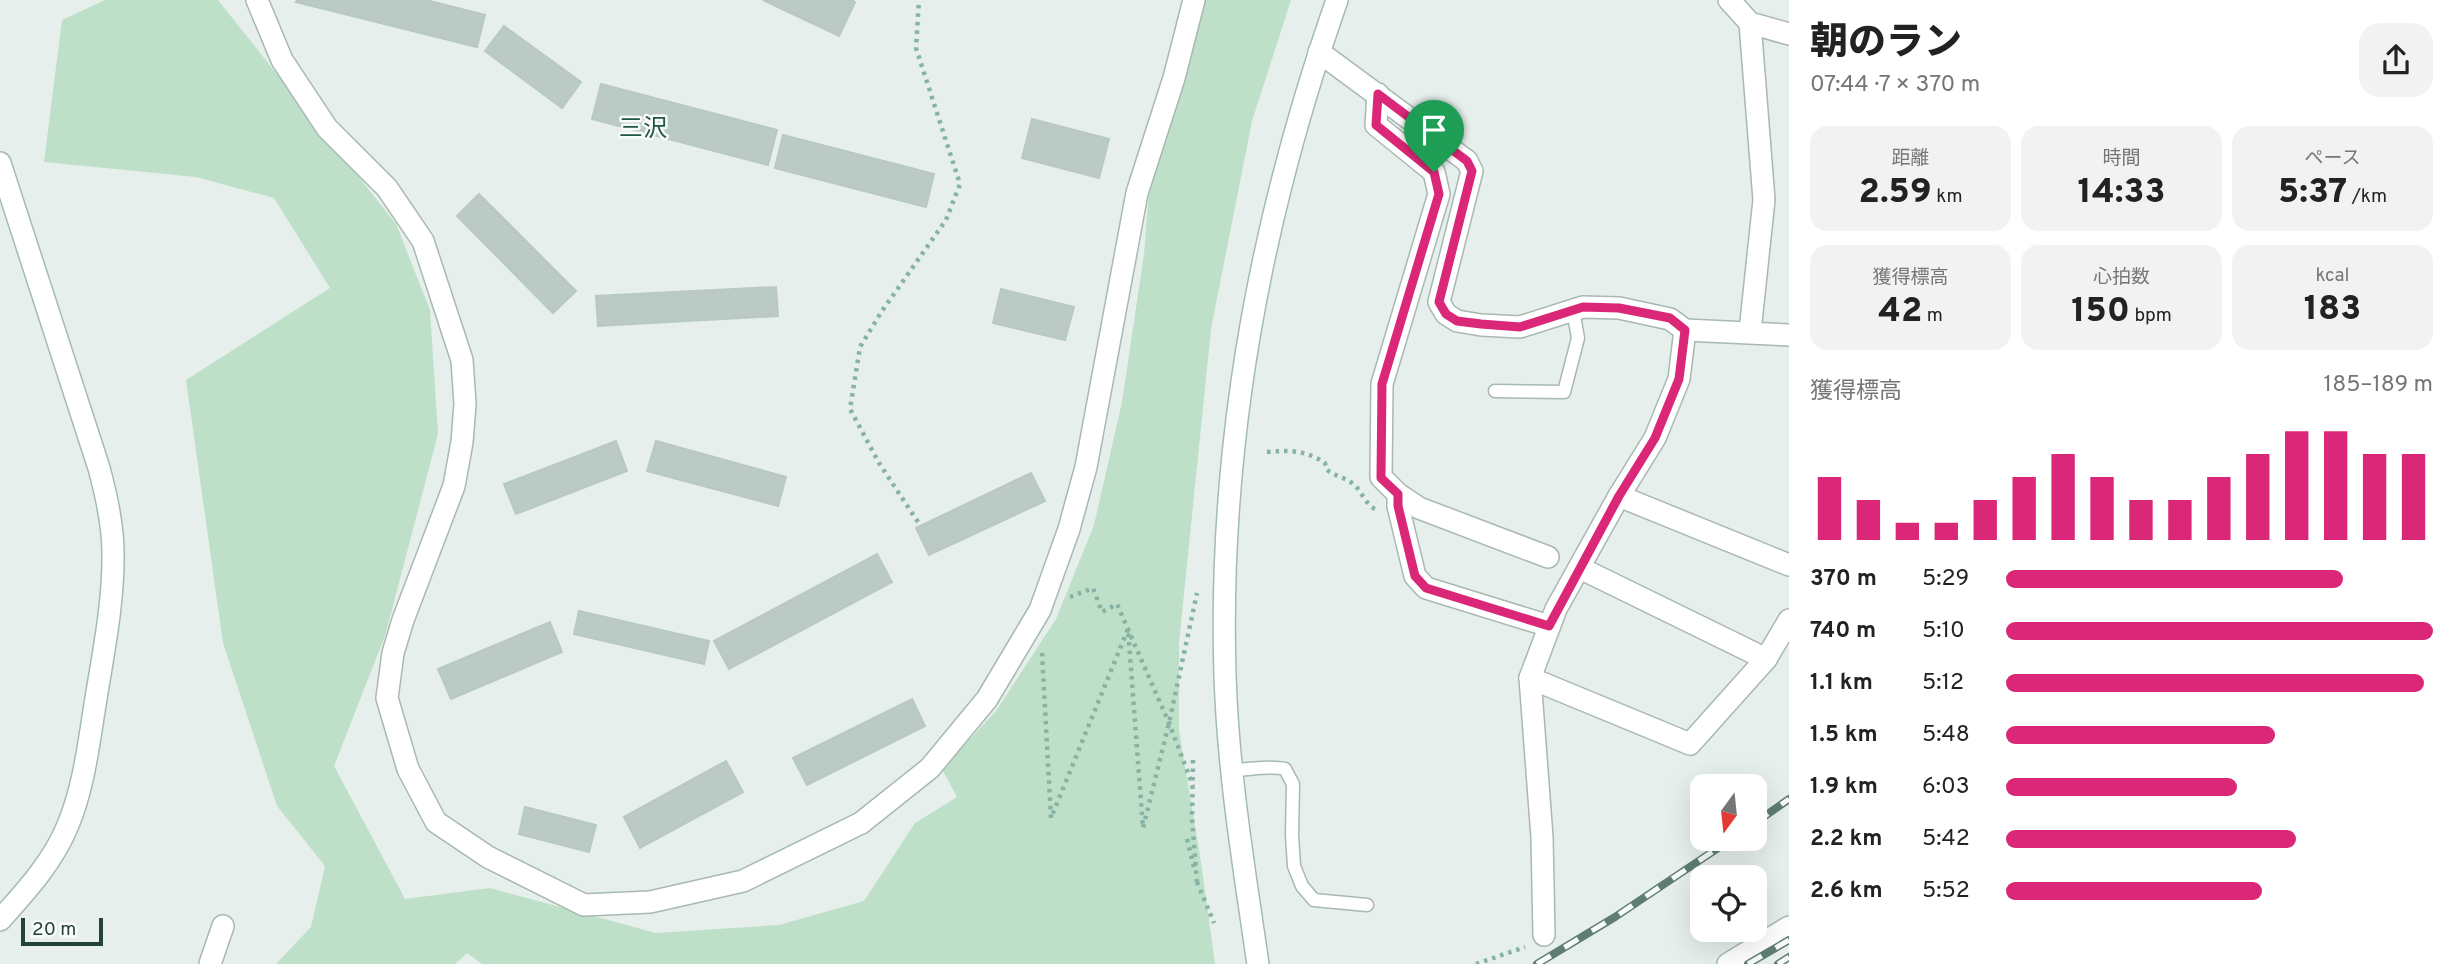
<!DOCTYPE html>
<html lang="ja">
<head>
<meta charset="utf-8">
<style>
	:root { --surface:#fff; --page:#f2f2f2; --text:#222; --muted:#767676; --accent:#db2777 }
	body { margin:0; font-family:Overpass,"Noto Sans JP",sans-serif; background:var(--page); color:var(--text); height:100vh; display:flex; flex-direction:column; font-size:26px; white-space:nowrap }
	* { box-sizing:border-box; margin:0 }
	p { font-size:23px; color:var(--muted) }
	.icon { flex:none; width:38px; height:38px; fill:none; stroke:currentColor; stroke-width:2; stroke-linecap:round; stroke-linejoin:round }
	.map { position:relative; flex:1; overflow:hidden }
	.details { display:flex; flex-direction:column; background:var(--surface); width:665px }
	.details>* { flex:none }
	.needle { width:46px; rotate:195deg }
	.tools { position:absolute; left:1690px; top:774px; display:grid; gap:14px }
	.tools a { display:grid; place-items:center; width:77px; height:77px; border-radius:14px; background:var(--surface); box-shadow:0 7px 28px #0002; font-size:35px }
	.scale { position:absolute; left:21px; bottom:18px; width:82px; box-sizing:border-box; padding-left:7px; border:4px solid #24423a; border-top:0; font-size:19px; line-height:24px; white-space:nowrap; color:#24423a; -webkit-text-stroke:5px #f7fbf9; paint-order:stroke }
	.pin { position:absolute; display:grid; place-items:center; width:60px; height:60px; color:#fff; margin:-72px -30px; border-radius:50% 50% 50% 0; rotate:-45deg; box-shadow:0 0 7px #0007 }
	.pin .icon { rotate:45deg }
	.round { display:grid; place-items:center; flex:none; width:74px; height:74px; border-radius:21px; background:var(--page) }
	.summary { display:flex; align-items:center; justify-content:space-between; height:119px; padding:0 21px }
	h1 { font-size:38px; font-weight:800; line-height:52px }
	.figures { display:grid; grid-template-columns:repeat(3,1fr); gap:10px; height:119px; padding:7px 21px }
	.figures div { display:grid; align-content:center; border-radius:18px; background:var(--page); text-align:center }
	.figures b { font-size:35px; font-weight:800 }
	.figures small { font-size:19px; font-weight:400 }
	.figures p { font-size:19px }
	.chart { height:196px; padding:14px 21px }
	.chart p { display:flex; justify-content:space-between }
	.chart svg { width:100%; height:126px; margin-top:7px; stroke:var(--accent); stroke-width:6 }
	ul { padding:0 21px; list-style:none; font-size:23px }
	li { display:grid; grid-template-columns:112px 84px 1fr; align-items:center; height:52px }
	li i { height:18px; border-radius:9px; background:var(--accent) }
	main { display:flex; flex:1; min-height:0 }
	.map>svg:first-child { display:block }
	.green { fill:#bfe0c8 }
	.building { fill:#bbcac4; stroke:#b8c9c2; stroke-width:2 }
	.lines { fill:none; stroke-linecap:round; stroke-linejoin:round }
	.lane-casing { stroke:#a8b8b2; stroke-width:15 }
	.street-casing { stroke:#a8b8b2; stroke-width:24 }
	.secondary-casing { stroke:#a4bbb3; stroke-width:24 }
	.path { stroke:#86b3a5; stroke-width:4.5; stroke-dasharray:3.5 5; stroke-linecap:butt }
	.lane { stroke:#fff; stroke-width:12 }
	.street { stroke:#fff; stroke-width:21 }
	.secondary { stroke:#fff; stroke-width:21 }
	.rail-casing { stroke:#5f7d75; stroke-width:8 }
	.rail { stroke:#f7fbf9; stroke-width:5; stroke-dasharray:16; stroke-linecap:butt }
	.route-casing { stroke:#fff; stroke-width:14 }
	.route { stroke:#db2777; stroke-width:9 }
	.labels { text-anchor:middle; stroke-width:5; stroke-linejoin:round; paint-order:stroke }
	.neighbourhood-label { font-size:24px; fill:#1f5548; stroke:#f7fbf9 }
</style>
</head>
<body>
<main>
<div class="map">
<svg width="1789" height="964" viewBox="0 0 1789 964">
	<rect width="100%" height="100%" fill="#e6efeb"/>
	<!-- green -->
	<path class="green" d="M105,0H218L396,224L430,310L438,434L385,636L334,766L405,899L490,888L656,933L779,925L864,901L915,823L957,797L942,769L996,711L1056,619L1094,525L1122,402L1144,254L1150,178L1197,32L1204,0H1291L1252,121L1211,329L1179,643V730L1201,862L1215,964H482L467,953L455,964H276L311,927L325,866L277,806L223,643L186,380L330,288L274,198L196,177L44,162L62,20Z"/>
	<!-- building -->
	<g class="building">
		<path d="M297,0H426L485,15L477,47L296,2Z"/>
		<path d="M763,0H852L855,2L839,36Z"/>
		<path d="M504,26L581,82L562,108L485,51Z"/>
		<path d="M601,84L777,130L768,165L592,119Z"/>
		<path d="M1032,119L1109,139L1099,178L1022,158Z"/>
		<path d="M783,135L934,174L926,207L775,168Z"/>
		<path d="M479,194L576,291L553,313L457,216Z"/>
		<path d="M776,287L778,316L598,326L596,296Z"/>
		<path d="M1001,289L1074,307L1065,340L993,323Z"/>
		<path d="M616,441L627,471L516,514L504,484Z"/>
		<path d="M656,441L786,477L778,506L647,471Z"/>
		<path d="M1031,473L1045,501L929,555L916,528Z"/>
		<path d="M877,554L892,582L729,669L714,641Z"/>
		<path d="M579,611L709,641L704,664L574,634Z"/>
		<path d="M550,622L562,652L451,699L438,669Z"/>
		<path d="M912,699L925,726L807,785L793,758Z"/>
		<path d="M726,761L743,792L640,848L624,817Z"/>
		<path d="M525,807L596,825L589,852L519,834Z"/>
	</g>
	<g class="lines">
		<!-- lane casing -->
		<g class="lane-casing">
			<g id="lane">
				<path d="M1495,391L1564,392L1578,338L1573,310"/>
				<path d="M1232,770C1249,770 1270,765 1285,769L1293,784L1292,835L1294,866L1302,886L1314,900L1367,905"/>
			</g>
		</g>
		<!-- street casing -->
		<g class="street-casing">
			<g id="street">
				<path d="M257,0L282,60L327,128L387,188L423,241L462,360L465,404L462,442L454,486L403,620L393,653L387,698L408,769L436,822L488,857L584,905L650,902L743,881L861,823L930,768L987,699L1040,610L1069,529L1086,467L1137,193L1174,78L1194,0"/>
				<path d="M1729,0L1750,23L1789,34"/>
				<path d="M1750,23L1764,200L1750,331"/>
				<path d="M1319,52L1467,161L1472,171L1439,302L1446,314L1457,321L1481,325L1520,327L1583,307L1619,308L1670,319L1685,330L1679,379L1655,438L1619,496L1556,609L1530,678L1542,837L1544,935"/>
				<path d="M1378,94L1376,125L1434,172L1439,194L1382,384L1381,477L1398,494V506L1415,576L1426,588L1549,626"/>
				<path d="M1685,330L1789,335"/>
				<path d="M1398,494L1419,508L1548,557"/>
				<path d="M1619,496L1789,565"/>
				<path d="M1580,568L1766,659"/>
				<path d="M1530,678L1690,744L1766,659L1789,620"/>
				<path d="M210,964L223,926"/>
			</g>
		</g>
		<!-- secondary casing -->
		<g class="secondary-casing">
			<g id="secondary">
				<path d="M0,163L99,468C106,494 113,524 113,552C114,604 102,659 94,711C88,749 83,789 68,825C53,862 26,891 0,920"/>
				<path d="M1258,964C1244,868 1228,772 1225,675C1218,445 1261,217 1337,0"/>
				<path d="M1728,964L1789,927"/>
			</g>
		</g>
		<!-- path -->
		<g class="path">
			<path d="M1267,452C1289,450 1306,450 1325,463L1326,469C1334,476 1344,477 1352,483C1361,489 1364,503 1375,509"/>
			<path d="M918,522L879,463L850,409L860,347L882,311L946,220L960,184L916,48L919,0"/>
			<path d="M1070,597L1093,588L1102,612L1117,604L1169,723L1193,786"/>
			<path d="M1042,653L1051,818L1128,629L1143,828L1169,723L1197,593"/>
			<path d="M1193,760L1192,818L1197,883"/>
			<path d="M1187,839L1194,867"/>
			<path d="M1197,882L1214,923"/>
			<path d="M1476,964L1525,947"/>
		</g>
		<!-- lane -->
		<use href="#lane" class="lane"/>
		<!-- street -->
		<use href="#street" class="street"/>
		<!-- secondary -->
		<use href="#secondary" class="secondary"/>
		<!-- rail casing -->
		<g class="rail-casing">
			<g id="rail">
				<path d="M1755,823L1789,799"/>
				<path d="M1537,964L1615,917L1733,838"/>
				<path d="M1748,964L1789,940"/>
				<path d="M1778,964L1789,957"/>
			</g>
		</g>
		<!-- rail -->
		<use href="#rail" class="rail"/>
	</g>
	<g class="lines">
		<!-- route casing -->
		<g class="route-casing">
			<path id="route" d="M1378,94L1467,161L1472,171L1439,302L1446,314L1457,321L1481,324L1520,327L1583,307L1619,308L1670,318L1685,330L1679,379L1655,438L1619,496L1549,626L1426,588L1415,576L1398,506V494L1381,478L1382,384L1439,194L1434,172L1376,125Z"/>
		</g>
		<!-- route -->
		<use href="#route" class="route"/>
	</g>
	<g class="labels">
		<!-- neighbourhood labels -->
		<g class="neighbourhood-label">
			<text x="643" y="136">三沢</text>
		</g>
	</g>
</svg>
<div class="tools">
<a><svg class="needle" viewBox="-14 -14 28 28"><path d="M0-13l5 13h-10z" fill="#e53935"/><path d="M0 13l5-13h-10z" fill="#767676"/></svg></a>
<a><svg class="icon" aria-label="locate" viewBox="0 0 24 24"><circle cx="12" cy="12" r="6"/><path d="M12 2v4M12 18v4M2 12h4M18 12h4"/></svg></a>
</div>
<div class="scale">20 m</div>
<div class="pin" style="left:1434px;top:172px;background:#1e9e55"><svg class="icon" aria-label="arrive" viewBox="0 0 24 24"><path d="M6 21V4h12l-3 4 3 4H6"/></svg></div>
</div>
<section class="details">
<div class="summary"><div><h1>朝のラン</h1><p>07:44 · 7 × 370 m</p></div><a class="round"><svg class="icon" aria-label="share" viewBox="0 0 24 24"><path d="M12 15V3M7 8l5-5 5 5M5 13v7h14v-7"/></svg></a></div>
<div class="figures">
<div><p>距離</p><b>2.59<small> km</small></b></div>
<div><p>時間</p><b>14:33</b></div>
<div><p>ペース</p><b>5:37<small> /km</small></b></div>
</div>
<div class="figures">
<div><p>獲得標高</p><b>42<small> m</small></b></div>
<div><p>心拍数</p><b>150<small> bpm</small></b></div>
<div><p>kcal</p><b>183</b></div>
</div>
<div class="chart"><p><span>獲得標高</span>185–189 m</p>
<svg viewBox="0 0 160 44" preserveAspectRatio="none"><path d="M5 44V22M15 44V30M25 44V38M35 44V38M45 44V30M55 44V22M65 44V14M75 44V22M85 44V30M95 44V30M105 44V22M115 44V14M125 44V6M135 44V6M145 44V14M155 44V14"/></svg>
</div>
<ul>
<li><b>370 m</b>5:29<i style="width:79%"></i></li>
<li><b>740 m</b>5:10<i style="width:100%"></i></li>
<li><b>1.1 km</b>5:12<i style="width:98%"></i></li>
<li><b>1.5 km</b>5:48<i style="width:63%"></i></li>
<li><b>1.9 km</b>6:03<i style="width:54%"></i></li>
<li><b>2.2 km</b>5:42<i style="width:68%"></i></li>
<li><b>2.6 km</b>5:52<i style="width:60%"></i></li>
</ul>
</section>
</main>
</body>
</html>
